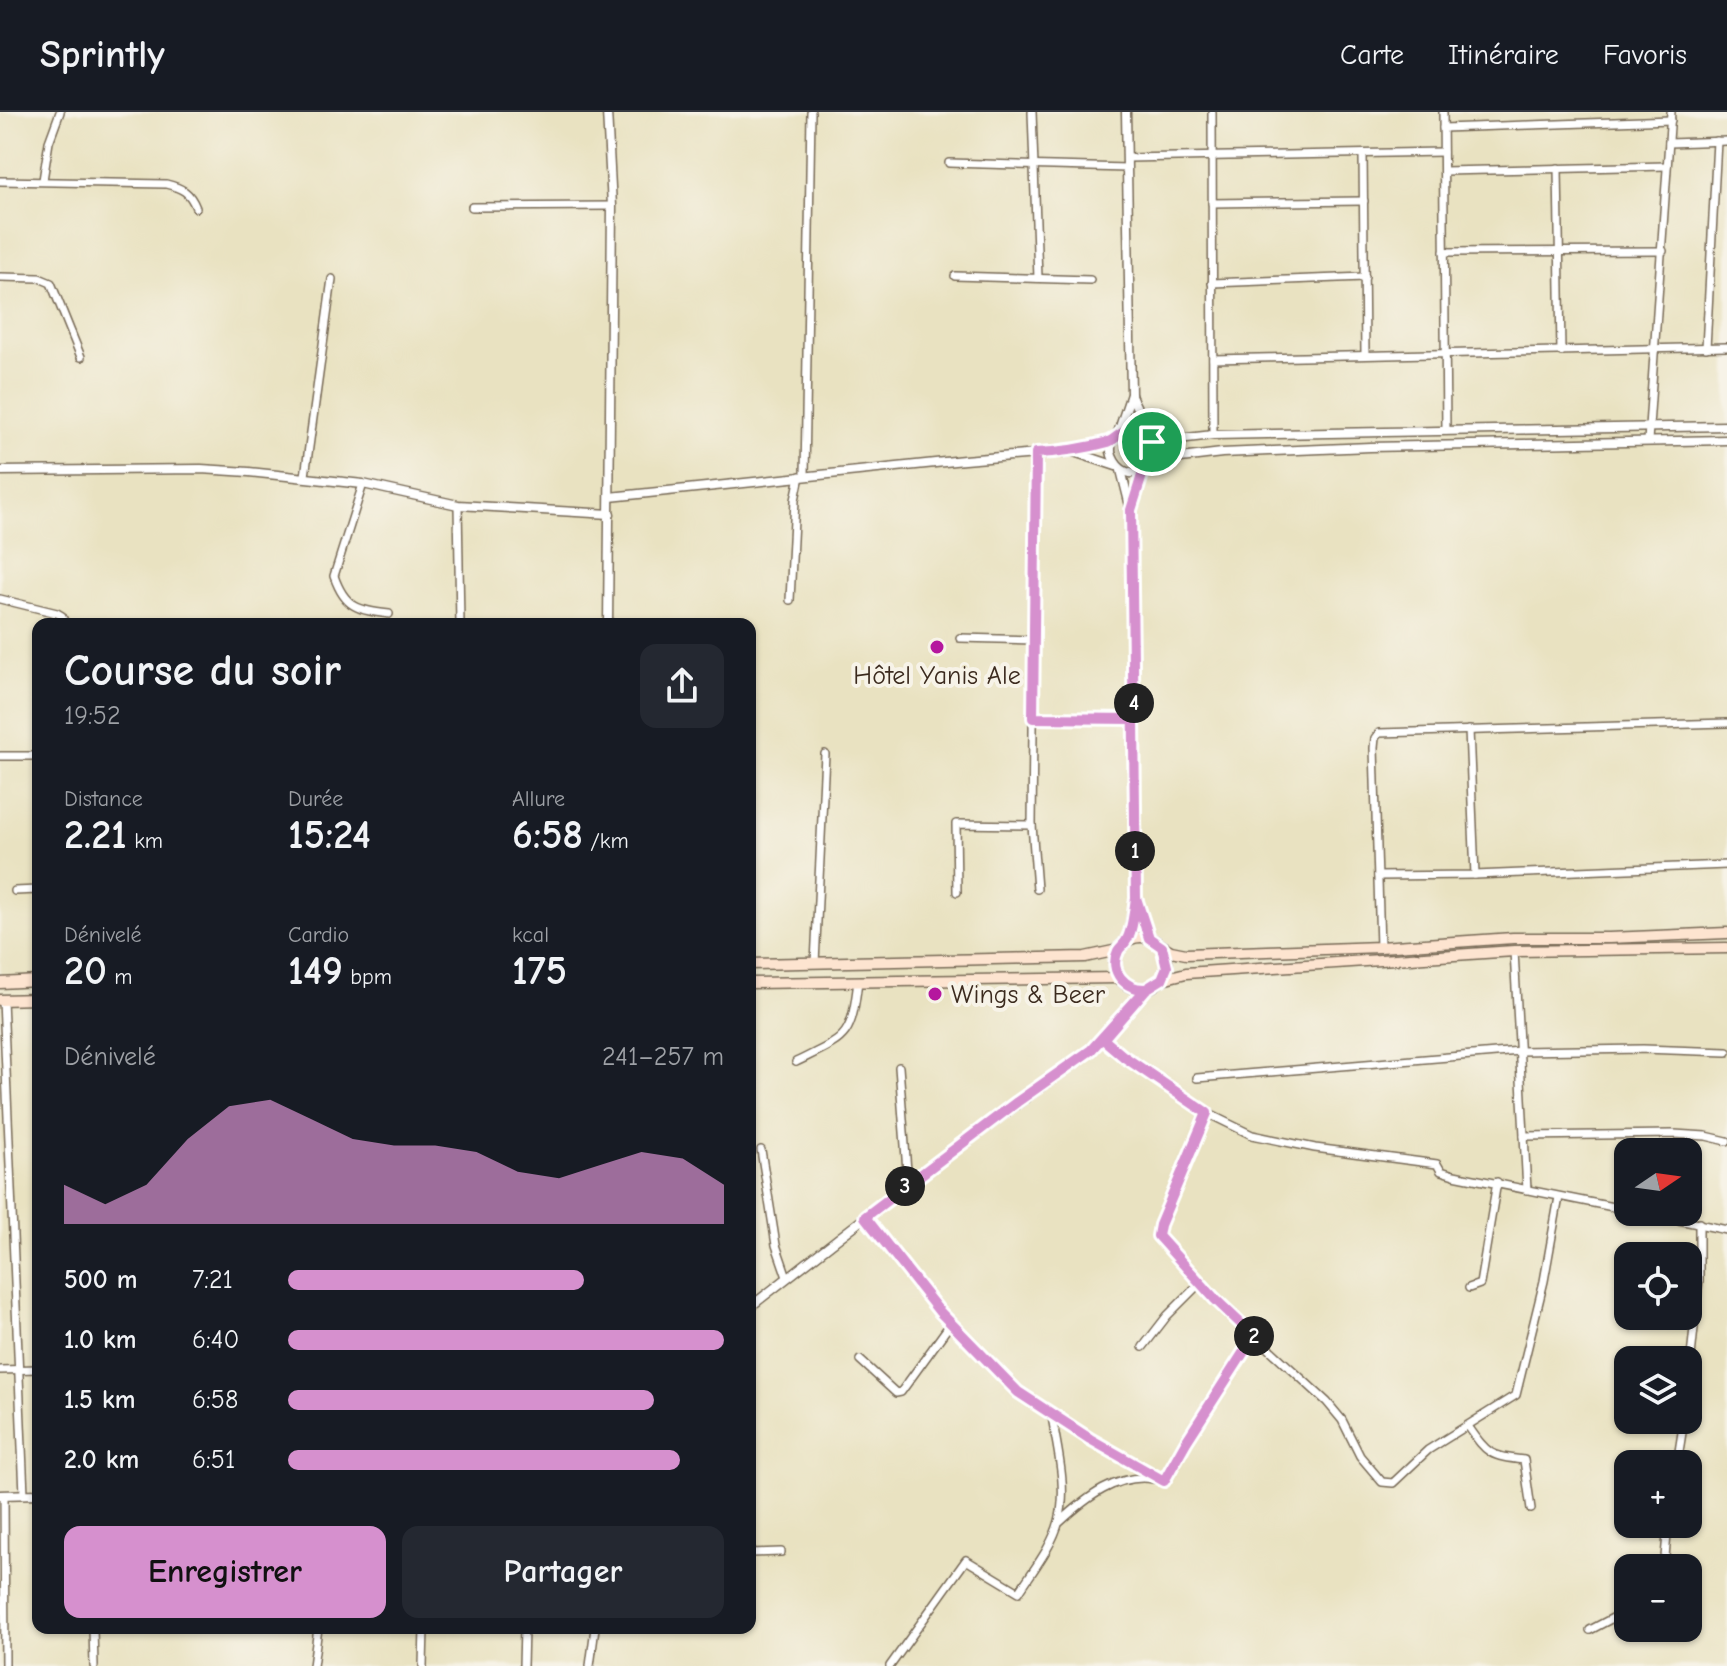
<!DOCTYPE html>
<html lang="fr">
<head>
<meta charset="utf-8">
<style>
	:root { --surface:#171b24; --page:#242831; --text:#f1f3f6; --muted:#9ea1a6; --line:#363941; --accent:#d690ce }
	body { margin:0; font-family:"Comic Neue",sans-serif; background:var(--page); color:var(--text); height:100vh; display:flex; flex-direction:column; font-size:30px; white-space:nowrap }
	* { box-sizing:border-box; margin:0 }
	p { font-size:26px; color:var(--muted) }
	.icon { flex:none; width:44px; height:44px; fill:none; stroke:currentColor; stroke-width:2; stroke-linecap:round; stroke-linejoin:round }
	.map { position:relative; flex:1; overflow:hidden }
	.sheet { position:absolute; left:32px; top:506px; width:724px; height:1016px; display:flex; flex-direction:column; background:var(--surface); border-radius:16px; box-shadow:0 2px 6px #0004 }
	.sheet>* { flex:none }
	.needle { width:52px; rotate:77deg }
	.controls { position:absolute; left:1614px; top:1026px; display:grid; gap:16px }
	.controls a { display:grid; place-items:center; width:88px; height:88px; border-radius:16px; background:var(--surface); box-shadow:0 2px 6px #0004; font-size:40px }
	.pin { position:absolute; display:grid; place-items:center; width:68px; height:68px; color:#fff; margin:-34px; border:4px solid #fff; border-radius:50%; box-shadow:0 2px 8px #0007 }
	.km { position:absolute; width:40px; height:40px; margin:-20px; border-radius:50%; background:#222; color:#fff; font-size:22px; line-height:40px; text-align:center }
	.round { display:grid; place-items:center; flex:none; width:84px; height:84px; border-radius:16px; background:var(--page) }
	.headline { display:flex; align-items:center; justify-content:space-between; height:136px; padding:0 32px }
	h1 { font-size:44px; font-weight:800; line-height:60px }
	.stats { display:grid; grid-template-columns:repeat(3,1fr); gap:12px; height:136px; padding:8px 32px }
	.stats div { display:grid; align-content:center }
	.stats b { font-size:40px; font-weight:800 }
	.stats small { font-size:22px; font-weight:400 }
	.stats p { font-size:22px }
	.chart { height:224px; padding:16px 32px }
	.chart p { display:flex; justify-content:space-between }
	.chart svg { width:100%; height:144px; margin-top:8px; fill:var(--accent); opacity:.7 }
	.action { display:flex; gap:16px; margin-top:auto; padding:16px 32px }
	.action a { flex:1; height:92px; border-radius:16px; background:var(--accent); color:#111; font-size:32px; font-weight:800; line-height:92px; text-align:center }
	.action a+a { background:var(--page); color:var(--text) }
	ul { padding:0 32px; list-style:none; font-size:26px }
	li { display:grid; grid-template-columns:128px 96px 1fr; align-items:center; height:60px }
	li i { height:20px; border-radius:10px; background:var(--accent) }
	header { display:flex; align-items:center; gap:48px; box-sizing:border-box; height:112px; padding:0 40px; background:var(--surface); border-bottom:2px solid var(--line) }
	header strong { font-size:38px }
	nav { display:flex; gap:44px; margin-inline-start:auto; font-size:28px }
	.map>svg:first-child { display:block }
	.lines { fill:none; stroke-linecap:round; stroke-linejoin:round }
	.minor-casing { stroke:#786a57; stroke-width:10 }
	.tertiary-casing { stroke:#786a57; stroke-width:11 }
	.secondary-casing { stroke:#786a57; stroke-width:13 }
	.minor { stroke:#fff; stroke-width:7 }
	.tertiary { stroke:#fff; stroke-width:8 }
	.secondary { stroke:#fde4d0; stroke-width:10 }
	.route-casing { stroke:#fff; stroke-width:16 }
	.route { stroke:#d690ce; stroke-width:10 }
	.poi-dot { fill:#b5179e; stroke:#f7f3e8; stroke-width:3 }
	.labels { text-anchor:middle; stroke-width:8; stroke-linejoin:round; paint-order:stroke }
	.poi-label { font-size:26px; fill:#3b2a1e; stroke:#f7f3e8 }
</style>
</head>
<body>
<header>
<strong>Sprintly</strong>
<nav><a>Carte</a><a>Itinéraire</a><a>Favoris</a></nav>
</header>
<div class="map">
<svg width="1727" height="1554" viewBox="0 0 1727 1554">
	<rect width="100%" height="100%" fill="#f7f3e8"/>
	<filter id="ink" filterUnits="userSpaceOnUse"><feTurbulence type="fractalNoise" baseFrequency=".0125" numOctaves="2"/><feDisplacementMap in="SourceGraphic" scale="16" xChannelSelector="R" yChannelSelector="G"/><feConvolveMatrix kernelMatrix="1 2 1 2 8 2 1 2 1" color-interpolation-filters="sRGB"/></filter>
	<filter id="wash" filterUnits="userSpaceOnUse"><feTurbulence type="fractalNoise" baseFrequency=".006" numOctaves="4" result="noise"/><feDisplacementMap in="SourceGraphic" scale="32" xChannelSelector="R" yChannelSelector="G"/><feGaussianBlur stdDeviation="1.8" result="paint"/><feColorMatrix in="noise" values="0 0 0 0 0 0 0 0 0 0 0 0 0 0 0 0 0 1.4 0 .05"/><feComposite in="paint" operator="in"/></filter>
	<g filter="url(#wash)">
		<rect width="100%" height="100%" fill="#e9e2c1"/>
	</g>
	<g filter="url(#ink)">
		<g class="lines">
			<!-- minor casing -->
			<g class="minor-casing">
				<g id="minor">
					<path d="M1032,0L1038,166"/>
					<path d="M1212,0L1213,323"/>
					<path d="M1443,0L1446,319"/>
					<path d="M1443,16L1671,8"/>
					<path d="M1669,31L1727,29"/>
					<path d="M1363,42L1365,243"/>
					<path d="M1127,46L1443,40"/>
					<path d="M949,51L1127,56"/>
					<path d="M1558,56L1561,240"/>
					<path d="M1444,59L1667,54"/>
					<path d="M43,68L49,30L60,0"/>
					<path d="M0,69L166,72C182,76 190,80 196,96"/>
					<path d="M1212,91L1364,89"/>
					<path d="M472,95L612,94"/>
					<path d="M1444,140L1663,139"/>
					<path d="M955,164L1090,168"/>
					<path d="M0,165L39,166L51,171L81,245"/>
					<path d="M1212,171L1365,165"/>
					<path d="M1706,236L1717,29"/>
					<path d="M1213,247L1727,235"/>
					<path d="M1648,329L1671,0"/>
					<path d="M305,364L332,167"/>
					<path d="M805,364L811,0"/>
					<path d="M363,372L334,464C345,496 358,498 389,502"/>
					<path d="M458,393L460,512"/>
					<path d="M0,487L57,501L62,504L65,512"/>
					<path d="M790,488L795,388L800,364"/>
					<path d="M960,526L1033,528"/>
					<path d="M1033,606L1134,607"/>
					<path d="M1469,618L1475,763"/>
					<path d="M0,644H38"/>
					<path d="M1032,713L1037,777"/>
					<path d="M1378,764L1475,763L1727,753"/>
					<path d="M15,779L38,778"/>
					<path d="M957,780L956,712L1032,713L1036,341"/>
					<path d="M1380,835L1374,636L1375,626L1379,621L1727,611"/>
					<path d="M1514,839L1527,1078"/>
					<path d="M815,851L825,642"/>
					<path d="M3,888L24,1382"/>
					<path d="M1103,927L1123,944L1207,1001L1252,1023L1315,1036L1437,1052L1441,1059L1454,1063L1628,1098"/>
					<path d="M796,950C847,925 851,928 858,869"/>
					<path d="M899,955L908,1072"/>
					<path d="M1197,966L1520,939L1643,937L1727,940"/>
					<path d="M1207,1001L1160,1113L1158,1124L1214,1186L1327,1290L1342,1308L1360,1344L1382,1370L1393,1371L1428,1338L1516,1283L1544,1169L1559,1085"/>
					<path d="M1524,1024L1674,1022L1706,1024L1727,1029"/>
					<path d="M761,1038L776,1133L787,1165"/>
					<path d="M1640,1100L1727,1118"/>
					<path d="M865,1105L939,1199L1018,1280L1090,1327L1164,1369"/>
					<path d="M1469,1176L1480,1172L1497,1070"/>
					<path d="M1143,1235L1167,1204L1200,1171"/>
					<path d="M860,1248L896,1281L901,1280L951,1211"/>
					<path d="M0,1258L38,1257"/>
					<path d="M1688,1273L1699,1168V1111"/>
					<path d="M1468,1314C1488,1343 1490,1344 1524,1348L1531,1397"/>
					<path d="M1677,1352L1684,1308"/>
					<path d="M1164,1369L1186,1330L1254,1224"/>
					<path d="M4,1383L5,1554"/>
					<path d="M1060,1410C1085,1387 1118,1360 1154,1367"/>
					<path d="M750,1441L781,1440"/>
					<path d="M1664,1456L1668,1412"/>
					<path d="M93,1516L94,1554"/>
					<path d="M1590,1518L1628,1498"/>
					<path d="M313,1554L318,1516"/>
					<path d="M423,1554L424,1516"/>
					<path d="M523,1554L524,1516"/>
					<path d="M590,1554L595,1516"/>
					<path d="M890,1554L966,1448L1019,1480C1033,1458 1052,1435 1059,1409C1068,1376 1057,1337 1052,1304"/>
				</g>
			</g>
			<!-- tertiary casing -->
			<g class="tertiary-casing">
				<g id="tertiary">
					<path d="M607,0L612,94L608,512"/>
					<path d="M1131,283C1137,298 1150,319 1154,335C1155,341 1154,347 1150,352C1125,384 1086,324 1133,317L1148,324"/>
					<path d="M1117,324L1131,282L1126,0"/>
					<path d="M1152,330L1213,323L1727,314"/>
					<path d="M1074,340L1116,354"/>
					<path d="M1149,353L1156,349L1222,341L1370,335L1727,328"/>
					<path d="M1121,358L1131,398L1134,589L1136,786L1127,829"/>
					<path d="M0,359L201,357L249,360L363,372L458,393L610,402"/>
					<path d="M610,385L964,348L1073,339L1113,328"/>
					<path d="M1131,397L1144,357"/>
					<path d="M1136,786L1149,826"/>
					<path d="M750,1195L908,1072L1091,938L1146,877"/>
					<path d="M0,1383L38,1382"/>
				</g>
			</g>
			<!-- secondary casing -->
			<g class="secondary-casing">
				<g id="secondary">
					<circle cx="1141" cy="851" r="26"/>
					<path d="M1159,832L1171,839L1186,842L1380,835L1513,826H1609L1727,821"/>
					<path d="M750,852L1085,845L1118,838"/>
					<path d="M1162,867L1186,861L1514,839L1727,836"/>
					<path d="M0,871L38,869"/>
					<path d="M750,871L1119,866"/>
					<path d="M0,888L38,887"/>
				</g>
			</g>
			<!-- minor -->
			<use href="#minor" class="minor"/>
			<!-- tertiary -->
			<use href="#tertiary" class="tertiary"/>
			<!-- secondary -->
			<use href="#secondary" class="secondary"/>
		</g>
	</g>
	<g class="lines" filter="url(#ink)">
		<!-- route casing -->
		<g class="route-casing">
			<path id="route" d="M1152,330C1147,322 1140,316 1130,318C1121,319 1116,327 1108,330C1084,337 1061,340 1036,341L1033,606L1134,607L1136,786L1149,826L1162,835L1167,855L1162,867L1146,877L1103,927L1123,944L1207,1001L1160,1113L1158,1124L1214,1186L1254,1224L1186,1330L1164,1369L1090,1327L1018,1280L939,1199L865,1105L1017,990L1091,938L1146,877C1126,878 1108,860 1118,839C1120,835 1124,833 1126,829C1133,819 1134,798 1136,786L1131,398L1144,357L1153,348L1152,330"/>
		</g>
		<!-- route -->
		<use href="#route" class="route"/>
	</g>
	<!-- markers -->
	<g class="poi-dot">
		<circle cx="937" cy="535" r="8"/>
		<circle cx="935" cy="882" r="8"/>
	</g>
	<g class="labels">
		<!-- poi labels -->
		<g class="poi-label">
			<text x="937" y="572">Hôtel Yanis Ale</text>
			<text x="951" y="891" text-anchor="start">Wings &amp; Beer</text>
		</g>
	</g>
</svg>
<div class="controls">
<a><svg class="needle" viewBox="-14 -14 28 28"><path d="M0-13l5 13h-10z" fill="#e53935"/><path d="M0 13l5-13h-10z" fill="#9ea1a6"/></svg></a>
<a><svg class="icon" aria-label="locate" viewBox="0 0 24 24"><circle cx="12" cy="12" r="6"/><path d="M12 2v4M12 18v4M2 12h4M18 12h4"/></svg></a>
<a><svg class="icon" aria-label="layers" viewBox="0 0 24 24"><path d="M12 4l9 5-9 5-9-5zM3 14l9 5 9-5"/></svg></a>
<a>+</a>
<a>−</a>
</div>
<div class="pin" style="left:1152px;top:330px;background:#1e9e55"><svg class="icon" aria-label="arrive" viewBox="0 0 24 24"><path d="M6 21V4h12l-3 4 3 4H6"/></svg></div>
<b class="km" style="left:1135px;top:739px">1</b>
<b class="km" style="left:1254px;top:1224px">2</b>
<b class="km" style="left:905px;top:1074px">3</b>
<b class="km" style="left:1134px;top:591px">4</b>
<section class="sheet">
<div class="headline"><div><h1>Course du soir</h1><p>19:52</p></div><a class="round"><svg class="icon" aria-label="share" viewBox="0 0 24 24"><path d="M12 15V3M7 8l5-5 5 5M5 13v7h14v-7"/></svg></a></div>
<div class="stats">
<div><p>Distance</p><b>2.21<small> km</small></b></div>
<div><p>Durée</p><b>15:24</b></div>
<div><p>Allure</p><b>6:58<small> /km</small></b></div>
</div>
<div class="stats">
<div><p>Dénivelé</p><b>20<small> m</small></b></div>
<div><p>Cardio</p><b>149<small> bpm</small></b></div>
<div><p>kcal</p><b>175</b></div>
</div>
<div class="chart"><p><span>Dénivelé</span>241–257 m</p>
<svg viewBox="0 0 160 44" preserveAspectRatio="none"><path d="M0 44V32L10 38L20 32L30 18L40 8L50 6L60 12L70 18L80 20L90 20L100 22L110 28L120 30L130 26L140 22L150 24L160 32V44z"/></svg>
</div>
<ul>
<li><b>500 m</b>7:21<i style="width:68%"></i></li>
<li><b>1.0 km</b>6:40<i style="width:100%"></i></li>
<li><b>1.5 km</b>6:58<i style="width:84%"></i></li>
<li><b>2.0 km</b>6:51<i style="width:90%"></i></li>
</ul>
<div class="action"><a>Enregistrer</a><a>Partager</a></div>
</section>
</div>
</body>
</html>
